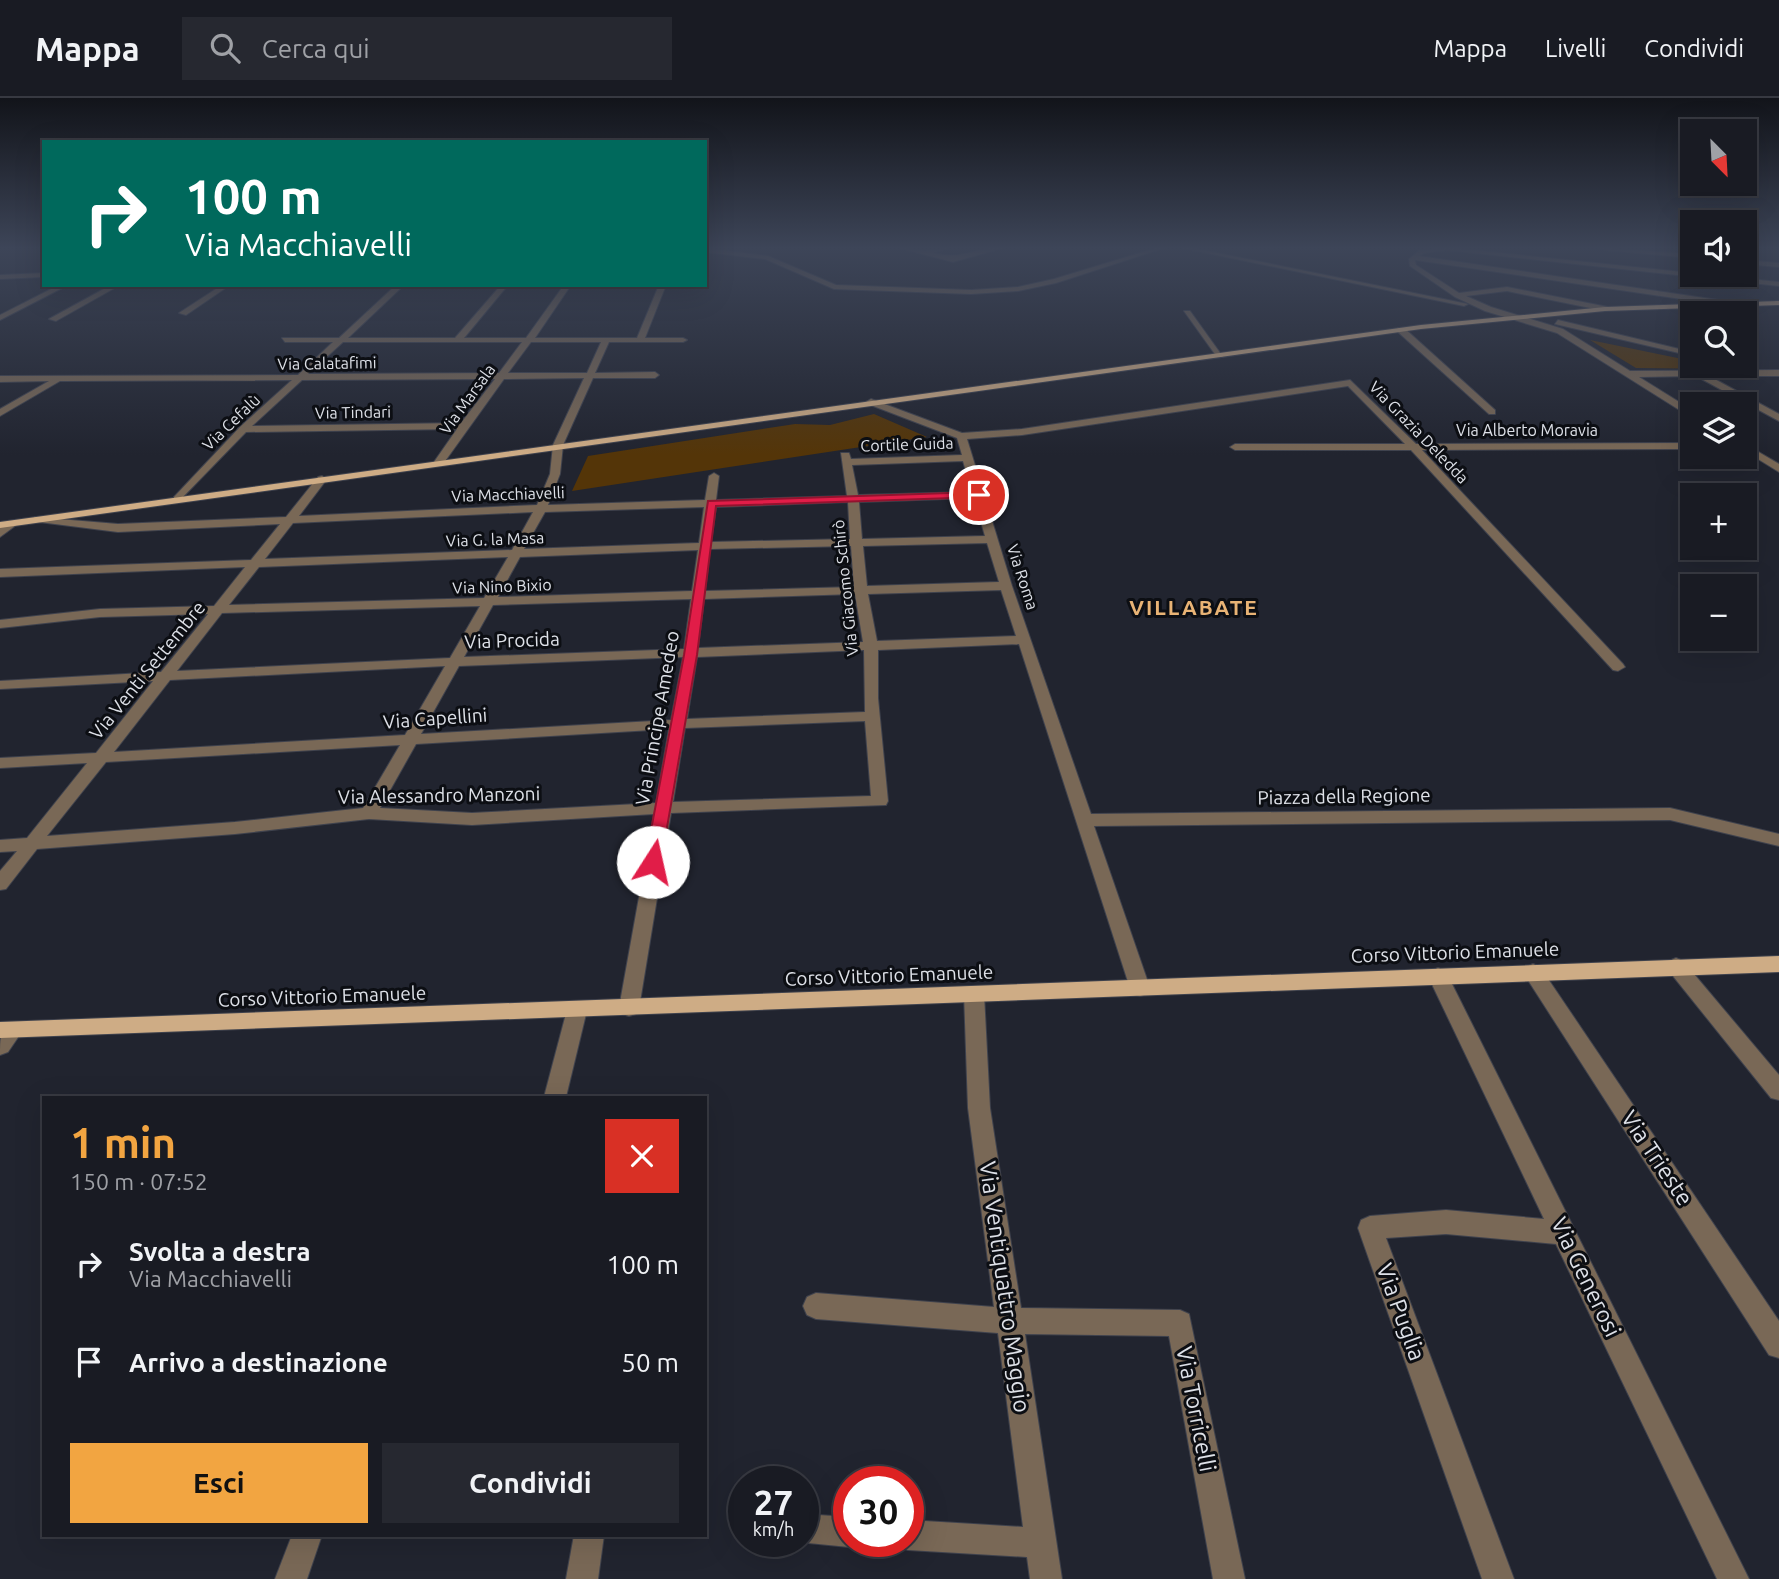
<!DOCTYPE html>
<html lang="it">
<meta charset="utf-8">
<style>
body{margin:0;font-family:Ubuntu,sans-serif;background:#262830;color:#f1f3f6;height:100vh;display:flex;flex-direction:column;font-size:26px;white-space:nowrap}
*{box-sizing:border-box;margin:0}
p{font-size:23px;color:#9fa1a6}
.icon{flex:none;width:38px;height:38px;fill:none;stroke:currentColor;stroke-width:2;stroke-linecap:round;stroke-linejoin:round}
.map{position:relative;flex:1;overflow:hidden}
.drawer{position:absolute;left:42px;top:998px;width:665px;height:441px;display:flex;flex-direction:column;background:#191b23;border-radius:0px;box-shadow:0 7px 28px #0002,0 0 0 2px #373941}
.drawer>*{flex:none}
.banner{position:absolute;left:42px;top:42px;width:665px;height:147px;border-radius:0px;box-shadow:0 7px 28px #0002,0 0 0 2px #373941;background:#00695c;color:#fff;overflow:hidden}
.needle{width:46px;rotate:156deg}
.tools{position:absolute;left:1680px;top:21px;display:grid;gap:14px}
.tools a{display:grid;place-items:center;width:77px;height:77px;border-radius:0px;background:#191b23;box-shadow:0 7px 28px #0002,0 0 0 2px #373941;font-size:35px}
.speed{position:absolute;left:728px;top:1368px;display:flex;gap:14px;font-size:35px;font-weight:700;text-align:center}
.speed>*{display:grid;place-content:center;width:91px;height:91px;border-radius:50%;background:#191b23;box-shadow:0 7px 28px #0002,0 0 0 2px #373941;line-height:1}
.speed small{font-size:18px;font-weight:400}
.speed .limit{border:10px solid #d22;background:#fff;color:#111}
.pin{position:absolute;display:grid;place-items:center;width:60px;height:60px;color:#fff;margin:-30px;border:4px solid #fff;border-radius:50%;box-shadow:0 2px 7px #0007}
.me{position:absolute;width:77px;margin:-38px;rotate:10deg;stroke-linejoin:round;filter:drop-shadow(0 0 5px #0008)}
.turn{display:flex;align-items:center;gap:24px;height:147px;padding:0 28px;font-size:32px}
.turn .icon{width:91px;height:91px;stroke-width:2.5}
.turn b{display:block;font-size:49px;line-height:60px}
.round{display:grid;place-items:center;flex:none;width:74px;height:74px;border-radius:0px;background:#262830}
.headline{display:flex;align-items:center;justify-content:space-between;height:119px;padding:0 28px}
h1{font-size:42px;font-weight:700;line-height:52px;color:#f2a541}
.action{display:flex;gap:14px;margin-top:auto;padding:14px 28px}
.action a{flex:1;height:80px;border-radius:0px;background:#f2a541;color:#111;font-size:28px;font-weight:700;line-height:80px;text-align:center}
.action a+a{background:#262830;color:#f1f3f6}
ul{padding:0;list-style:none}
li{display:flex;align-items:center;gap:21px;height:98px;padding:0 28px}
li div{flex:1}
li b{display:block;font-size:26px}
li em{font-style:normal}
header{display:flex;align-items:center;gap:42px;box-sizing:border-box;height:98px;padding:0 35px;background:#191b23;border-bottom:2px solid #373941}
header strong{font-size:33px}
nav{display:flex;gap:38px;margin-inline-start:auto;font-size:24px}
.search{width:490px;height:63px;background:#262830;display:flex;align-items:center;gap:18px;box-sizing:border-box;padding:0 24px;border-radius:0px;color:#9fa1a6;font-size:26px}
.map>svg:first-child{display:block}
.green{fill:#543508}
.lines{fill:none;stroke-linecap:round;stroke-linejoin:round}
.minor-casing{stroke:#3f424d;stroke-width:2}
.major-casing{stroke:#3f424d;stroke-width:2}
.minor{fill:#796856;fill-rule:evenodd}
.major{fill:#ceac85;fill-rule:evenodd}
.route{fill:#e11d48;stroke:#92132f;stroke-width:2}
.labels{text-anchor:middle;stroke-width:6;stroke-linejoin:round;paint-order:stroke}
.far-street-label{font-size:16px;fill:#dee1e8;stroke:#0c0e13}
.street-label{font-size:19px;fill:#dee1e8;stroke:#0c0e13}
.far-district-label{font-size:21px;font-weight:bold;letter-spacing:2px;fill:#e8b375;stroke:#0c0e13}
.near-street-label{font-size:23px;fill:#dee1e8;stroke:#0c0e13}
</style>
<header>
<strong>Mappa</strong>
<div class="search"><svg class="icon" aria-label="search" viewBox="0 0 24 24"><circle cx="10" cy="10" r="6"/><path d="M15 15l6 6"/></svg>Cerca qui</div>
<nav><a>Mappa</a><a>Livelli</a><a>Condividi</a></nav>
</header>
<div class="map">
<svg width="1779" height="1481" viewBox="0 0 1779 1481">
<rect width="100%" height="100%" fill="#21242f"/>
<!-- green -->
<g class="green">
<path d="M1590,242l102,21v5l41,3 -97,-1z"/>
<path d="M874,316l53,23 -355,54 16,-35 207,-32 35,1z"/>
</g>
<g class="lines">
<defs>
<g id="minor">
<path d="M705,150l63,8 68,29 135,5 47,-3 36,-8 102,-31h8l-108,35 -38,8 -47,3 -137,-5 -69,-30 -60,-7z"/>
<path d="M899,150l26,3 24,-3 -16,5c32,8 43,-7 70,-5l-50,14z"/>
<path d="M1182,150h11l275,56 -4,2z"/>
<path d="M1453,150l326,34v4l-333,-36 -22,3 -5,3 313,46 -3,4 -314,-46 1,5 43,28 48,-6 101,20 -3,4 -98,-20 -41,5 25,11 72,22 67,42 149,-1v6h-70l70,38v7l-83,-45 -57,1 53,33v7l-3,-1 -132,-83 -72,-22 -30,-14 -45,-31 -1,-7 11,-9z"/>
<path d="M1601,150l91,6v4l-88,-8z"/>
<path d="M1745,162l34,3v4l-34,-3z"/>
<path d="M44,175v4l-44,2v-4z"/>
<path d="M59,187h9l-68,35v-5z"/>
<path d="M111,187h9l-64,36 -7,-2z"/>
<path d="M222,187h8l-44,30 -7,-2z"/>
<path d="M396,187h8l-56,53h107l46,-53h7l-44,53h62l38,-53h7l-36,53h102l22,-53h7l-21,53h38l4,2 -4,2h-74l-14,31 60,-1 4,3 -4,3h-62l-30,67 -3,29 -12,31 157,-5 4,-24 5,-3 5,3 -3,24 131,-4 -6,-43h8l2,6 111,-4 -5,-17 -89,-34 -2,-2 5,-3 91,34 60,-4 328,-49 66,64 276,-1v6l-270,1 201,214 2,3 -7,4 -5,-1 -202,-220h-176l-5,-3 5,-3h170l-57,-58 -326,49 -55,4 45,147 79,228 579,-6 109,26v12l-109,-26 -576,6 56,162 -3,6 -7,2 -7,-2 -3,-6 -111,-344 -141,6v48l10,103 -2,4 -215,8 -32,195 -3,6 -7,2 -7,-2 -3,-6 35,-194 -182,11 -103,-6 -134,15 -198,15 -31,40 -6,1v-19l17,-20 -17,1v-12l27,-2 60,-75 -87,5v-10l96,-5 57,-72 -153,8v-8l161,-9 47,-58 -108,3 -100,11v-8l100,-11 114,-3 31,-39 -245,10v-8l251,-9 29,-36 -162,8 -79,-10 -6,-3 2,-2 83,7 168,-7 32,-40 4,-1 5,3 -28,37 238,-11 13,-31 3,-29 31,-67 -80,1 -61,85 -4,1 -5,-3 23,-33 -211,3 -68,70 -4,-1v-4l66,-70 52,-47 -232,1 -60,35v-7l49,-28 -49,1v-6l298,-1 35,-33h-48l-3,-4h57zM343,244h179l-23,31 -191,1zM531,244h70l-14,31h-79zM495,281l-34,44 -209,3 50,-46zM963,363l9,31 -114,3 -6,-30zM974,400l11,38 -123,3 -3,-37zM848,404l2,37 -139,3 5,-35zM704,409l-5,36 -175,6 21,-37zM533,414l-21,38 -247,9 28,-36zM987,445l12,39 -132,4 -4,-40zM851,448l3,41 -149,4 5,-42zM698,452l-6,41 -194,6 22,-40zM508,459l-24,41 -255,7 30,-38zM1001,492l15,46 -139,5 -9,-47zM855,496l8,48 -165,6 6,-49zM691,501l-7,50 -220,8 29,-52zM480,508l-30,52 -273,13 45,-58zM864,552l1,62 -178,7 10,-62zM683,559l-12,63 -250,14 38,-68zM445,568l-40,69 -291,17 56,-72zM865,623l6,75 -198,6 12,-74zM669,631l-13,74 -184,10 -92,-5 36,-64zM400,647l-37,63 -128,14 -188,14 59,-74z"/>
<path d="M1184,213h6l33,46h-6z"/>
<path d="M1558,222l134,32v4l-137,-32z"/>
<path d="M1398,230h6l91,82v4h-6l-91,-82z"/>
<path d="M1745,346l34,20v8l-34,-21z"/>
<path d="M9,423l10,2 -19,14v-10z"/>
<path d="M1676,860l7,3 96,114v25l-8,-2 -102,-127 -3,-5 3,-5z"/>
<path d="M1533,866l7,3 239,354v37l-10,-3 -243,-378 -3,-5 3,-5z"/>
<path d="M1438,870l7,3 3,5 301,603h-32l-161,-335 -110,-10 -60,4 128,341h-32l-124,-351 3,-8 9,-4 76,-6 98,9 -116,-243 3,-5z"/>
<path d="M974,888l7,2 3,6 6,114 31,200 159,2 9,4 56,265h-32l-44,-243 -144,-2 37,245h-32l-3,-22 -119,-7 -11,-4 -1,-4h12v-22l115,7 -25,-194 -182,-14 -9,-4 -4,-9 4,-9 9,-4 178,14 -26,-199 -4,-114 3,-6z"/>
<path d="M577,904l7,2 3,6 -21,87h-22l23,-87 3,-6z"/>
<path d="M12,924l7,2 4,6 -15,22 -8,3c0,-15 0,-28 12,-33z"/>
<path d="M803,1416l46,3v25l11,1 -11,4 -51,-5h5z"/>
<path d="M292,1437h30l-15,44h-32z"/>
<path d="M574,1437h30l-6,44h-32z"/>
</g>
<g id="major">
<path d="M1779,203v4l-174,6 -184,18 -1421,199v-6l1421,-197 184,-18z"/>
<path d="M1779,858v16l-1779,66v-16z"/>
</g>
</defs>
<!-- minor casing -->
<use href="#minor" class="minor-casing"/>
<!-- major casing -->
<use href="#major" class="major-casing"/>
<!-- minor -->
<use href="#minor" class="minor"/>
<!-- major -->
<use href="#major" class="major"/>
</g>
<!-- sky -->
<linearGradient id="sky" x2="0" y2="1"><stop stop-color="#12141a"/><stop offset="0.42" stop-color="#3d4558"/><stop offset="1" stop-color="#3d4558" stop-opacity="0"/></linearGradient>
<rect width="1779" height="357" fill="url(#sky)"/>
<!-- route -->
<path class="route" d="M979,394l4,5 -267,9 -19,149 -36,207 -2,4h-11l-3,-4 39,-207 24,-154z"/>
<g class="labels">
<!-- far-street labels -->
<g class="far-street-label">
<text transform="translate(327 265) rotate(-1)" y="6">Via Calatafimi</text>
<text transform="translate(467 301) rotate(-54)" y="6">Via Marsala</text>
<text transform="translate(353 314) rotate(-1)" y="6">Via Tindari</text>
<text transform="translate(231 324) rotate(-44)" y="6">Via Cefalù</text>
<text x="1527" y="338">Via Alberto Moravia</text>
<text transform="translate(1419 334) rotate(46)" y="6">Via Grazia Deledda</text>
<text transform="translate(907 346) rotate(-2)" y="6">Cortile Guida</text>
<text transform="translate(508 396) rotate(-2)" y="6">Via Macchiavelli</text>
<text transform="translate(495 441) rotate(-2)" y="6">Via G. la Masa</text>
<text transform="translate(1023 479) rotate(72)" y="6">Via Roma</text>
<text transform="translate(502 488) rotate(-2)" y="6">Via Nino Bixio</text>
<text transform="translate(845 490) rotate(-96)" y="6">Via Giacomo Schirò</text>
</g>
<!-- street labels -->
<g class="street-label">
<text transform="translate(512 542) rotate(-2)" y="7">Via Procida</text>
<text transform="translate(147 572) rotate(-51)" y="7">Via Venti Settembre</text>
<text transform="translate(435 620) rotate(-4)" y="7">Via Capellini</text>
<text transform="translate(657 620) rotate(-80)" y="7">Via Principe Amedeo</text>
<text transform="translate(439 697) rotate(-1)" y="7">Via Alessandro Manzoni</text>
<text transform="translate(1344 698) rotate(-1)" y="7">Piazza della Regione</text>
<text transform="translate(1455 854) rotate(-2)" y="7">Corso Vittorio Emanuele</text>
<text transform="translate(889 877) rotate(-2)" y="7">Corso Vittorio Emanuele</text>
<text transform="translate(322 898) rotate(-2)" y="7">Corso Vittorio Emanuele</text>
</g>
<!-- far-district labels -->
<g class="far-district-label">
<text x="1194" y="517">VILLABATE</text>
</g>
<!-- near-street labels -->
<g class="near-street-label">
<text transform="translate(1657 1060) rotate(56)" y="8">Via Trieste</text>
<text transform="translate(1586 1179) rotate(64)" y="8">Via Generosi</text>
<text transform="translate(1005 1189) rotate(82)" y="8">Via Ventiquattro Maggio</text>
<text transform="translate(1401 1214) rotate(70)" y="8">Via Puglia</text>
<text transform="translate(1196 1311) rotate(79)" y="8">Via Torricelli</text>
</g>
</g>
</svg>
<div class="tools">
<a><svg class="needle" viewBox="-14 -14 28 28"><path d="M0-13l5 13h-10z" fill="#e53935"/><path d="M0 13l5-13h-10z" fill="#9fa1a6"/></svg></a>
<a><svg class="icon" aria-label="sound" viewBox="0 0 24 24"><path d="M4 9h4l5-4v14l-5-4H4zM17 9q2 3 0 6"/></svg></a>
<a><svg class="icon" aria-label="search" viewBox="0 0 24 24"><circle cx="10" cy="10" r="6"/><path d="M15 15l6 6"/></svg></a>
<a><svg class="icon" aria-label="layers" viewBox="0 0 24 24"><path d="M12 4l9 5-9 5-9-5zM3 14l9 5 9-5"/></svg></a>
<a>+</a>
<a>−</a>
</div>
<div class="speed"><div>27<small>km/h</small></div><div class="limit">30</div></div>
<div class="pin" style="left:979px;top:397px;background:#d93025"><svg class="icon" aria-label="arrive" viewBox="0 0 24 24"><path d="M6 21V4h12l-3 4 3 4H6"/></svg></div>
<svg class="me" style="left:653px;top:764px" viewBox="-20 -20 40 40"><circle r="19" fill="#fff"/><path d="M0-13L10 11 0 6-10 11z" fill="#e11d48"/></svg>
<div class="banner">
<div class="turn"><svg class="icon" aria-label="right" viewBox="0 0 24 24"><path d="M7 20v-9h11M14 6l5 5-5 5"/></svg><div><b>100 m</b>Via Macchiavelli</div></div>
</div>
<section class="drawer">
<div class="headline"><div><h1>1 min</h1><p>150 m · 07:52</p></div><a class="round" style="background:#d93025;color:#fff"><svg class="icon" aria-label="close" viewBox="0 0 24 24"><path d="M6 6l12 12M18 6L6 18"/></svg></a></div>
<ul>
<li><svg class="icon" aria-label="right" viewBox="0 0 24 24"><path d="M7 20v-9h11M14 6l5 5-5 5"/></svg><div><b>Svolta a destra</b><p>Via Macchiavelli</p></div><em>100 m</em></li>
<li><svg class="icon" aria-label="arrive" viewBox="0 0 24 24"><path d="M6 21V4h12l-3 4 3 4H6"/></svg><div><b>Arrivo a destinazione</b></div><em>50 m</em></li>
</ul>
<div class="action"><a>Esci</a><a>Condividi</a></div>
</section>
</div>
